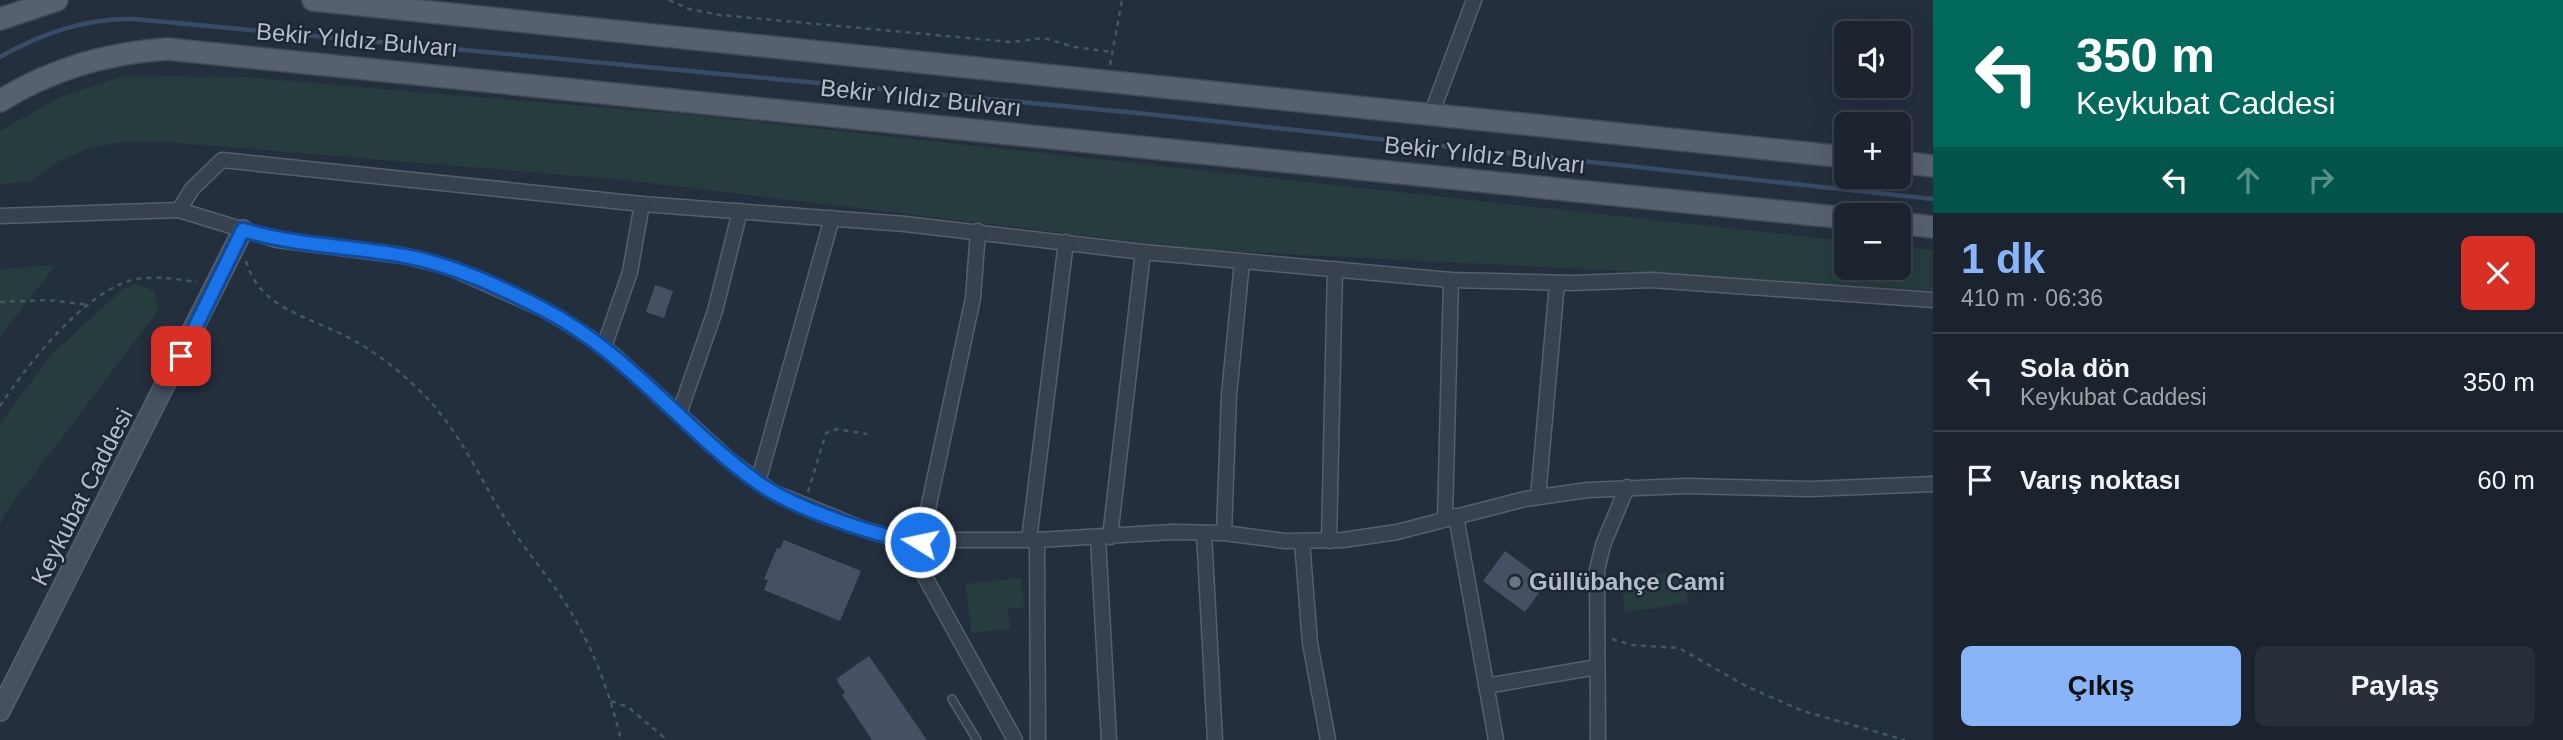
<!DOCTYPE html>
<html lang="tr">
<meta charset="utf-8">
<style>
body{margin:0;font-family:Arial,sans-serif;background:#282f3a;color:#f1f3f6;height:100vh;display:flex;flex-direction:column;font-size:26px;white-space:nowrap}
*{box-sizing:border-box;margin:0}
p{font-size:23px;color:#a0a4aa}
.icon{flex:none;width:38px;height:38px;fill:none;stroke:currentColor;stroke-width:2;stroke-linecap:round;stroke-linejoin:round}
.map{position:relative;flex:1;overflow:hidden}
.side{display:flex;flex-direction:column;background:#1b232e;width:630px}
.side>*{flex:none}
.banner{background:#00695c;color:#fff;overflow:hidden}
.buttons{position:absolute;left:1834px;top:21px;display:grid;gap:14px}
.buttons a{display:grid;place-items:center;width:77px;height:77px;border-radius:10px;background:#1b232e;box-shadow:0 7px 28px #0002,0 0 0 2px #39404a;font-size:35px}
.pin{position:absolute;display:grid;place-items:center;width:60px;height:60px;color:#fff;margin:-30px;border-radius:14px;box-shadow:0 4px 10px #0006}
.me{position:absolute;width:77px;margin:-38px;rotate:280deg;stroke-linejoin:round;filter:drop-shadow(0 0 5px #0008)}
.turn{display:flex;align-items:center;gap:24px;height:147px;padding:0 28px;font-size:32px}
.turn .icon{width:91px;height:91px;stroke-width:2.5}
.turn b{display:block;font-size:49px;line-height:60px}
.lanes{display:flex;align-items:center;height:66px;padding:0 28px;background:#0003;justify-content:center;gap:35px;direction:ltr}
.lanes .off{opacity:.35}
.round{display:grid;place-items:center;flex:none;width:74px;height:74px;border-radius:10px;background:#282f3a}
.head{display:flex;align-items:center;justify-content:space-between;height:119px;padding:0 28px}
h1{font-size:42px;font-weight:600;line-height:52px;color:#8ab4f8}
.action{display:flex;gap:14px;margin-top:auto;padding:14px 28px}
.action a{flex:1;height:80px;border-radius:10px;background:#8ab4f8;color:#111;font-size:28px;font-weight:600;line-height:80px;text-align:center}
.action a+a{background:#282f3a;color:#f1f3f6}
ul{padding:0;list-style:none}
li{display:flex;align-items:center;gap:21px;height:98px;padding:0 28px;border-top:2px solid #39404a}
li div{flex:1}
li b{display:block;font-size:26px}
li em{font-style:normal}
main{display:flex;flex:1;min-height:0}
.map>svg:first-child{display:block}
.green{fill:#263c3f}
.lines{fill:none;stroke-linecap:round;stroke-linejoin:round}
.stream{stroke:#394c67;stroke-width:4.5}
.building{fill:#455162}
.lane-casing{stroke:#565f6c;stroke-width:10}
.street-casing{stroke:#565f6c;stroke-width:17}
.secondary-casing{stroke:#565f6c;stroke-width:22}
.primary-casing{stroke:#414a57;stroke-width:24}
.path{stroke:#44595c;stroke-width:2.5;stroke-dasharray:5 5;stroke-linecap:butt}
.lane{stroke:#38414e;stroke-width:7}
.street{stroke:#38414e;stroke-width:14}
.secondary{stroke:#465061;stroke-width:19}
.primary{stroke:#56606e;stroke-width:21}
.route-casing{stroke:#114b97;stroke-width:18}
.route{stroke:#1a73e8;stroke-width:12}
.worship-dot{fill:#6b7280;stroke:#1d2633;stroke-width:2.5}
.labels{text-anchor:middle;stroke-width:5;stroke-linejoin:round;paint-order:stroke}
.street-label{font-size:24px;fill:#b4bcc9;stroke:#1d2633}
.poi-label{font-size:24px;font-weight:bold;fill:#b4bcc9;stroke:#1d2633;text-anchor:start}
</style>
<main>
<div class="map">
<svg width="1933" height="740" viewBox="0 0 1933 740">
<rect width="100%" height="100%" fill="#242f3e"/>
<!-- green -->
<g class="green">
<path d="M124,76l118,1 461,39 1143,125v27h53v-22l34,4v41l-309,-20 -420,-21 -578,-70 -470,-39 -35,1 -34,7 -30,13 -27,19 -30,3v-53l58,-33z"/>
<path d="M56,265l-56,71v-67z"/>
<path d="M135,284l19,7 5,18 -148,196 -11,19v-100l52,-70 71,-65z"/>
<path d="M1684,570l4,33 -63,9 -4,-33z"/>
<path d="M1021,578l3,29 -16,2 2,20 -39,4 -5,-49z"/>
</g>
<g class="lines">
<!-- stream -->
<path class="stream" d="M0,57c43,-24 85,-39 134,-38l1014,95 785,85"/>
</g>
<!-- building -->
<g class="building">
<path d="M655,285l18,6 -9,27 -18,-6z"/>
<path d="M784,540l77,31 -21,50 -76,-31 4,-10 -4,-1 13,-31 3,1z"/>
<path d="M1505,551l42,31 -22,30 -42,-31z"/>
<path d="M869,656l58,84h-55l-30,-45 3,-2 -9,-14z"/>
</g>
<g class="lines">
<defs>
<path id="lane" d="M952,699l25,41"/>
<g id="street">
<path d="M1431,115l43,-115"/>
<path d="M179,210l13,-21 30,-29 420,44 263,20 238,28 308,28 121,3 79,-3 282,20"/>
<path d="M0,216l179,-6 98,30 126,16 45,11 97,43 46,28 22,16 118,107 42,31 93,38 36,10h135l135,-8 52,1 61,8 58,-1 54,-8 128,-33 63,-9 99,-4 123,3 123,-5"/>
<path d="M978,231l-5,67 -52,244 4,35 90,163"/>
<path d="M604,347l26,-75 12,-68"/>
<path d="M679,414l36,-103 25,-100"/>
<path d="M758,482l74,-264"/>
<path d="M1538,497l19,-214"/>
<path d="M1456,516l40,224"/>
<path d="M1445,519l6,-239"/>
<path d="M1204,533l11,207"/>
<path d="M1224,533l5,-138 13,-133"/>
<path d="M1110,537l33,-285"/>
<path d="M1098,538l11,202"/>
<path d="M1029,540l37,-298"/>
<path d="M1037,540l1,200"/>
<path d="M1302,541l8,102 18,97"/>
<path d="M1329,541l6,-272"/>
<path d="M1486,686l111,-19"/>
<path d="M1598,740l-1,-170 6,-25 24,-58"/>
</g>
<path id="secondary" d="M0,711l243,-481"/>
<g id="primary">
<path d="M313,0l1533,157"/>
<path d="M0,19l57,-19"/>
<path d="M0,101c51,-32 108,-48 167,-52l1679,169"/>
<path d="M1899,162l34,4"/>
<path d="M1899,223l34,4"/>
</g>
</defs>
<!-- lane casing -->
<use href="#lane" class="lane-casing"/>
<!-- street casing -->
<use href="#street" class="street-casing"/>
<!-- secondary casing -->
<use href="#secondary" class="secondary-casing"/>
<!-- primary casing -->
<use href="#primary" class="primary-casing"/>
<!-- path -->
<g class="path">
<path d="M669,0l20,9 31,6 291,27 33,-4 30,9 38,5"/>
<path d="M1110,65l12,-65"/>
<path d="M246,261c14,50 67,56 107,79 24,13 48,32 68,52 38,37 57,84 85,128 17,27 38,51 56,78 29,44 47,91 59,142"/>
<path d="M0,302l48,-2 42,5"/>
<path d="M0,406c28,-42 82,-112 132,-126 21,-5 44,-1 65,2"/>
<path d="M808,492l18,-59 11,-4 30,5"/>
<path d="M1612,639l20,6 47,3 67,38 57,25 102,29"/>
<path d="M611,701l17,6 39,33"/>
</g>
<!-- lane -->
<use href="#lane" class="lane"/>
<!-- street -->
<use href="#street" class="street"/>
<!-- secondary -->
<use href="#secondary" class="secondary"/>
<!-- primary -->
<use href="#primary" class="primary"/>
</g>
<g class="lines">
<defs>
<path id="route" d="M181,356l62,-126c54,16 108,16 162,26 49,9 95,31 138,53 84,43 139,119 214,173 36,26 120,55 163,60"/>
</defs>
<!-- route casing -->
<use href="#route" class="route-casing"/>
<!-- route -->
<use href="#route" class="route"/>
</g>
<!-- markers -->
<circle class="worship-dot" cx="1515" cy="582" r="7"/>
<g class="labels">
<!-- street labels -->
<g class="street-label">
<text transform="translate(357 40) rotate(5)" y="8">Bekir Yıldız Bulvarı</text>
<text transform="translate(921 98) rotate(6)" y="8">Bekir Yıldız Bulvarı</text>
<text transform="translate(1485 155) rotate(6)" y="8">Bekir Yıldız Bulvarı</text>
<text transform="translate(82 497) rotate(-63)" y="8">Keykubat Caddesi</text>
</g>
<!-- poi labels -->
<g class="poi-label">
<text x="1529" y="590">Güllübahçe Cami</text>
</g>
</g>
</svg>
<div class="buttons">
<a><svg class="icon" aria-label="sound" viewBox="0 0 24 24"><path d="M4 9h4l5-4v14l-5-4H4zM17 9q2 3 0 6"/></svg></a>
<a>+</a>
<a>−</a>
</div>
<div class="pin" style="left:181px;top:356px;background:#d93025"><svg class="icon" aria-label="arrive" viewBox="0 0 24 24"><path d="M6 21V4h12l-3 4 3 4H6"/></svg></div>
<svg class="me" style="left:920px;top:542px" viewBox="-20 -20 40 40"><circle r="17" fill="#1a73e8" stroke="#fff" stroke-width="3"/><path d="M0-11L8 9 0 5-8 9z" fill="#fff"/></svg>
</div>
<section class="side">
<div class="banner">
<div class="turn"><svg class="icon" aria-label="left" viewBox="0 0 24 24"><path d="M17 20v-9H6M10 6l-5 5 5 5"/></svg><div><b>350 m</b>Keykubat Caddesi</div></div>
<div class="lanes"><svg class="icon" aria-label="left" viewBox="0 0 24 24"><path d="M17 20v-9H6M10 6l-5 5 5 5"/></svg><svg class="icon off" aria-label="ahead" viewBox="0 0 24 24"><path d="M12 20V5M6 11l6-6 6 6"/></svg><svg class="icon off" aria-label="right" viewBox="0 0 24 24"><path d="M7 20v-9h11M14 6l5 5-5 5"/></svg></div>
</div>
<div class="head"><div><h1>1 dk</h1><p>410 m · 06:36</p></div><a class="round" style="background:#d93025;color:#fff"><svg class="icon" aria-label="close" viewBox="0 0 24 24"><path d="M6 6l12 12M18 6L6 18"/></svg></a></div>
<ul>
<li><svg class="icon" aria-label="left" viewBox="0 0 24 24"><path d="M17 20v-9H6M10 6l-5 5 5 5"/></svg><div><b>Sola dön</b><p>Keykubat Caddesi</p></div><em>350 m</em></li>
<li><svg class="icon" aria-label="arrive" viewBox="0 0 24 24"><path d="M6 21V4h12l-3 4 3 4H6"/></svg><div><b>Varış noktası</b></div><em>60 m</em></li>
</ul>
<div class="action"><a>Çıkış</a><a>Paylaş</a></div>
</section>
</main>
